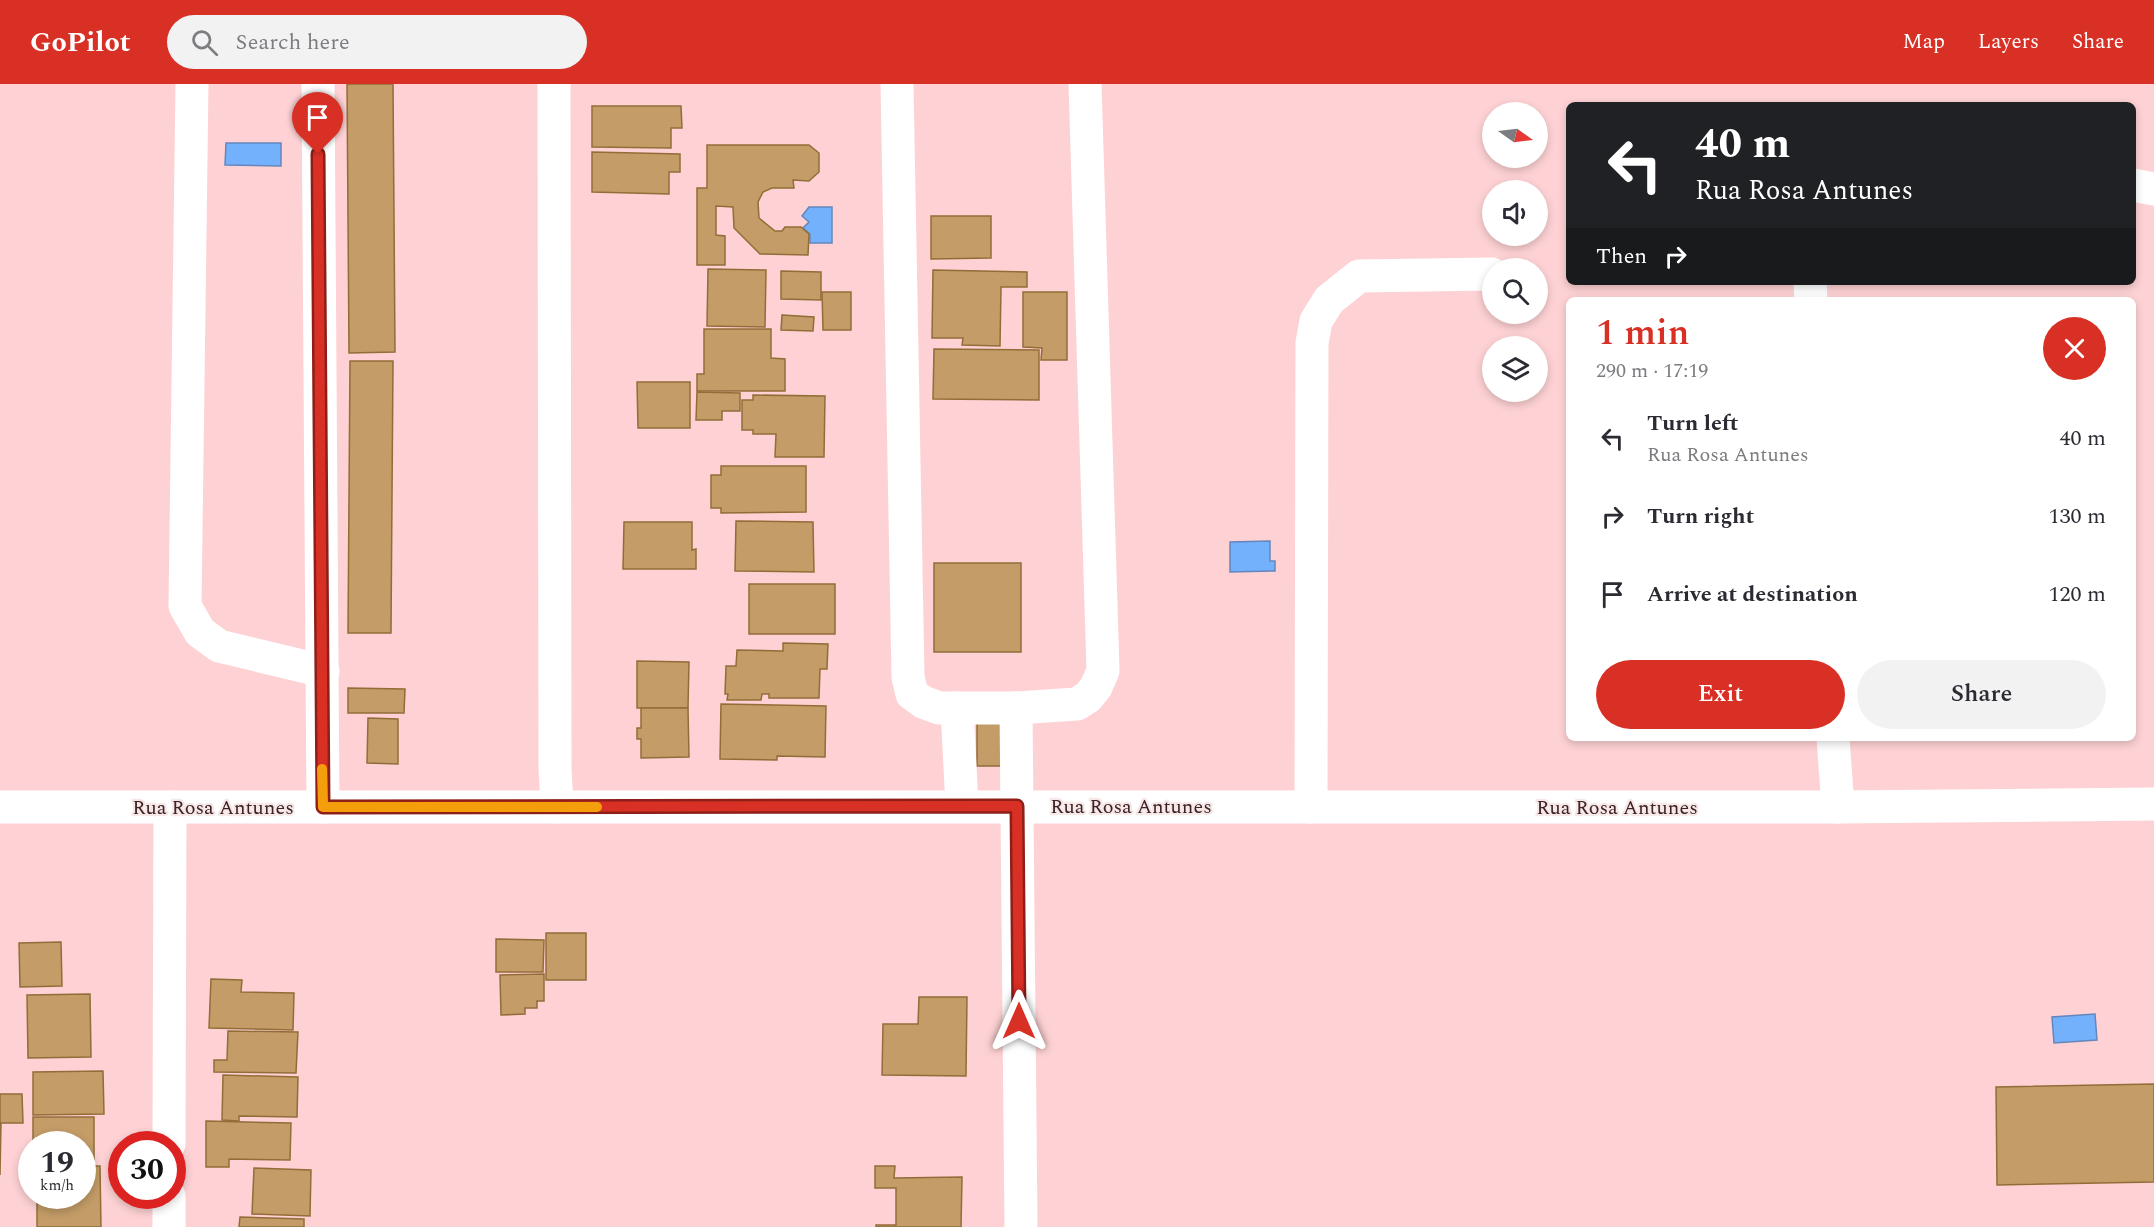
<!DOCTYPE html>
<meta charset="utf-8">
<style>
body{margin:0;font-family:Spectral,serif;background:#f2f2f3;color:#2b2b33;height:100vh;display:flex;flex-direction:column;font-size:22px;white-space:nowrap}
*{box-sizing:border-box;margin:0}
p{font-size:20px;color:#7c7c81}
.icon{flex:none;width:33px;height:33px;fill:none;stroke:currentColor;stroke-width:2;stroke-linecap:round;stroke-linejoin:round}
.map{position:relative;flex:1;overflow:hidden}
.side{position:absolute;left:1566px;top:213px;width:570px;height:444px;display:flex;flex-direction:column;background:#fff;border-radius:9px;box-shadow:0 3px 9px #0003}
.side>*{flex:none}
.top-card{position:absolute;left:1566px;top:18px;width:570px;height:183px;border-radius:9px;box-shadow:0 3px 9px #0003;background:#202124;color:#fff;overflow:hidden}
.needle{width:39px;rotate:104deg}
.buttons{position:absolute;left:1482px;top:18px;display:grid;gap:12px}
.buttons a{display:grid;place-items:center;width:66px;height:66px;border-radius:50%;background:#fff;box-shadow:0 3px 9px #0003;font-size:30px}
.speed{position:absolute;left:18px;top:1047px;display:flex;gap:12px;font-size:30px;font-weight:700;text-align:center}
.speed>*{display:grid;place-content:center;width:78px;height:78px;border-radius:50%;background:#fff;box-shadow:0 3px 9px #0003;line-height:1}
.speed small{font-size:15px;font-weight:400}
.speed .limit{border:9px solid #d22;background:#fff;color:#111}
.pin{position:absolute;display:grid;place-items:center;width:51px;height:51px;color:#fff;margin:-62px -26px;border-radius:50% 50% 50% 0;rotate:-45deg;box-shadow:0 0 6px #0007}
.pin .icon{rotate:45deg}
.me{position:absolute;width:66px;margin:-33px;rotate:0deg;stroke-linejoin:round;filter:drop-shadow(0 0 4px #0008)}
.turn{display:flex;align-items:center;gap:21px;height:126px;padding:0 30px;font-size:27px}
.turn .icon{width:78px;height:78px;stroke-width:2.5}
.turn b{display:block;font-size:42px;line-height:51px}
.then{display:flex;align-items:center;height:57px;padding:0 30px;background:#0003;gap:12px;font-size:22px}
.round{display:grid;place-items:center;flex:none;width:63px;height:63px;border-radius:32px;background:#f2f2f3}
.overview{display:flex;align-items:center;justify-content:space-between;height:102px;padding:0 30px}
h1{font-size:36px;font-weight:600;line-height:45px;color:#d93025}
.primary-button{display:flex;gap:12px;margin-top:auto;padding:12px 30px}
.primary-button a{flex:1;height:69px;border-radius:36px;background:#d93025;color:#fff;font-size:24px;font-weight:600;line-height:69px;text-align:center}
.primary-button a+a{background:#f2f2f3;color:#2b2b33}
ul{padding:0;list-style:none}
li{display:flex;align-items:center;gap:18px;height:78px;padding:0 30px}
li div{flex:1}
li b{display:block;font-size:22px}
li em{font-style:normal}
header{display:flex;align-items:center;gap:36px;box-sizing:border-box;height:84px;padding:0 30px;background:#d93025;color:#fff}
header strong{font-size:28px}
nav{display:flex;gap:33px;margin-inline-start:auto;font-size:21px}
.search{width:420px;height:54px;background:#f2f2f3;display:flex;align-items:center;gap:15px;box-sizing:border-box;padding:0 21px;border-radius:33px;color:#7c7c81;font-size:22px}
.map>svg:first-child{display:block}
.water{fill:#74b1fd;stroke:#6486bc;stroke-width:1.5}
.building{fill:#c39c67;stroke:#926d38;stroke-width:1.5}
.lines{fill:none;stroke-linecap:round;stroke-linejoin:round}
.minor{stroke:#fff;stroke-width:33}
.route-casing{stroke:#8d1f18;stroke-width:15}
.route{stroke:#d93025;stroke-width:10}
.slow{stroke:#f59e0b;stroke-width:10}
.labels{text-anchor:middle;stroke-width:4.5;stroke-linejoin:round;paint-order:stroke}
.street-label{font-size:20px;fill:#3e2225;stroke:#f7e8e8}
</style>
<header>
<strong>GoPilot</strong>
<div class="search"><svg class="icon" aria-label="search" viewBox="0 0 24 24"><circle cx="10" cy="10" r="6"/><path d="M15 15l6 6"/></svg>Search here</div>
<nav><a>Map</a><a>Layers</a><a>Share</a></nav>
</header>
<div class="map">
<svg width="2154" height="1143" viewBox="0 0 2154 1143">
<rect width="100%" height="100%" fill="#fed2d4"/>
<!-- water -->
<g class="water">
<path d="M226,59h55v23l-56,-1z"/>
<path d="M809,123h23v36h-22v-9l-7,-6 6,-6 -7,-6z"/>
<path d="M1270,457v20h5v10l-45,1v-30z"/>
<path d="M2095,930l2,26 -43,3 -2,-26z"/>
</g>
<!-- building -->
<g class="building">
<path d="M347,0h46l2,268 -46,1z"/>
<path d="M592,22h89l1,22h-11v20l-79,-1z"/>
<path d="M707,61h102l10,8v19l-10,9 -16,-1 1,8h-22l-9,4 -5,10 1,16 16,13h7l3,-4h16l8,7 -1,21 -48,-1 -26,-26 -1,-21 -17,-1v29l9,1v29h-28v-77h10z"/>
<path d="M592,68l88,2v18h-11v22l-77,-2z"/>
<path d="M931,132h60v42l-60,1z"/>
<path d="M708,185l58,1 -1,57 -58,-1z"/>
<path d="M933,186l94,2v15h-26l-1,59 -38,-1 1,-7h-31z"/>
<path d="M781,187l40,1v28l-40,-1z"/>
<path d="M822,208h29v38h-28z"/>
<path d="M1023,208h44v68h-26l1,-12 -19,-1z"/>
<path d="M782,231l32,2 -1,14 -32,-1z"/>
<path d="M704,245h67v29l14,1v32h-88v-17h7z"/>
<path d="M934,265l105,1v50l-106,-1z"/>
<path d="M350,277h43l-2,272h-43z"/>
<path d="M637,298h53v46h-52z"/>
<path d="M697,308l43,1v18h-18v9h-26z"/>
<path d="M753,311l72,1 -1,61h-49l1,-23h-23v-4h-11v-30h11z"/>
<path d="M721,382h85v46l-85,1v-5h-10v-33h10z"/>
<path d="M736,437l77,1 1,50 -79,-1z"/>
<path d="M624,438h68v28l4,-1v20h-73z"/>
<rect x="934" y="479" width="87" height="89"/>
<rect x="749" y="500" width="86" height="50"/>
<path d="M783,559l45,1 -1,25h-7l-1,29h-50v-4h-7l-1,6h-34l1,-6h-3l1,-28h10l1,-16 46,1z"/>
<path d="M637,577l52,1 -1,46h-51z"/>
<path d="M348,604l57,1 -1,24h-56z"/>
<path d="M721,620l105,2 -1,51 -48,-1v4l-57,-1z"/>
<path d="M641,624h47l1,49 -48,1v-19h-4v-11h4z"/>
<path d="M368,634l30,1v45l-31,-1z"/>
<rect x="977" y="639" width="31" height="43"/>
<rect x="546" y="849" width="40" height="47"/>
<path d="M496,855l48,1 -1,32h-47z"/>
<path d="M61,858l1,44 -42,1 -1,-44z"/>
<path d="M544,890v27h-7v7h-12v6l-24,1 -1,-40z"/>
<path d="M211,895l31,1 -1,12 53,1 -1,37 -84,-2z"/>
<path d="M90,910l1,63 -63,1 -1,-63z"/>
<path d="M919,913h48l-1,79 -84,-1 1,-51h35z"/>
<path d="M228,947l70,1 -2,41 -82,-1v-12h13z"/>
<path d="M103,987l1,43 -71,1v-43z"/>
<path d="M223,991l75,2 -1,40 -58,-1v5l-17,-1z"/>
<path d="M2154,1000v98l-157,3 -1,-98z"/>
<path d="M0,1010h22l1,29h-22l-1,52z"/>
<path d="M33,1033h61v43h-12v-16h-49z"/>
<path d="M206,1037l85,2 -1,37 -61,-1v8h-23z"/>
<path d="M82,1082h18l1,61h-64v-31h45z"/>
<path d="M875,1082h20l-1,12 68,-1 -1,50h-85v-2h20v-37h-21z"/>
<path d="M254,1084l57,2 -1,46 -58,-2z"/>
<path d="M240,1133l64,2v8h-65z"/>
</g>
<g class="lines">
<!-- minor -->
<g class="minor">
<path d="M192,0l-7,522 15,26 19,14 104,25"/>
<path d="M318,0l5,723"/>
<path d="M554,0l1,683 2,40"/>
<path d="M897,0l11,593 4,17 11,8 16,6h77l61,-4 11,-7 8,-10 7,-16 -18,-587"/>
<path d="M2133,101l21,4"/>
<path d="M1810,198l1,18"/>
<path d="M957,624l5,98"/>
<path d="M1016,624l5,519"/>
<path d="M1833,654l5,69"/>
<path d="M0,723h1838l316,-3"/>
<path d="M1311,723l1,-464 4,-22 13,-21 30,-24 133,-2"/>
<path d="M169,1060l1,-337"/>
<path d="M169,1143v-31"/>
</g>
</g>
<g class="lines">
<defs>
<path id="route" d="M318,70l5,653 694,-1 2,215"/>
</defs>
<!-- route casing -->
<use href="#route" class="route-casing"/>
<!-- route -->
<use href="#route" class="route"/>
<!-- slow -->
<path class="slow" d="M322,685l1,38h274"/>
</g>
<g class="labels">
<!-- street labels -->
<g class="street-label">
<text x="1131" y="729">Rua Rosa Antunes</text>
<text x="213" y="730">Rua Rosa Antunes</text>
<text x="1617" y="730">Rua Rosa Antunes</text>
</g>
</g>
</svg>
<div class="buttons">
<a><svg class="needle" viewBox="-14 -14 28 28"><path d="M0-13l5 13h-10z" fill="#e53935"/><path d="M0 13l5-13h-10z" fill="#7c7c81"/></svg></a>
<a><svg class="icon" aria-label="sound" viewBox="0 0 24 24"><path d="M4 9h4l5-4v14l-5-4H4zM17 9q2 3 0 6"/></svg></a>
<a><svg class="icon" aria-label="search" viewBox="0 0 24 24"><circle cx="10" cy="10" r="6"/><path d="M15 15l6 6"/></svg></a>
<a><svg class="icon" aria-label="layers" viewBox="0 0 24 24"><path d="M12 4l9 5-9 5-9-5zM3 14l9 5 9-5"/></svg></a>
</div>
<div class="speed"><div>19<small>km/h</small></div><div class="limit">30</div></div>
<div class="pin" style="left:318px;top:70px;background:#d93025"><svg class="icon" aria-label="arrive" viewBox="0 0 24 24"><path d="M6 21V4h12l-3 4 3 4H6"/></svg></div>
<svg class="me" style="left:1019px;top:937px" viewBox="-20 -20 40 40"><path d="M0-17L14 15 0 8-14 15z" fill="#d93025" stroke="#fff" stroke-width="4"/></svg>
<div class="top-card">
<div class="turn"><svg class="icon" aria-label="left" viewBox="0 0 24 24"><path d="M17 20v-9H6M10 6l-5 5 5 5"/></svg><div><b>40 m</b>Rua Rosa Antunes</div></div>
<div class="then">Then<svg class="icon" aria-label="right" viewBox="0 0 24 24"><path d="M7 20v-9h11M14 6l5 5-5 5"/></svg></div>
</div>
<section class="side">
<div class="overview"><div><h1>1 min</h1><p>290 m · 17:19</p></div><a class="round" style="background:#d93025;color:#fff"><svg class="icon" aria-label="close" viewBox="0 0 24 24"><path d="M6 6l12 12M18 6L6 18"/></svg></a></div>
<ul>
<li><svg class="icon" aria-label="left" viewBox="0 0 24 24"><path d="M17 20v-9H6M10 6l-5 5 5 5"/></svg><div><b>Turn left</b><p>Rua Rosa Antunes</p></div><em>40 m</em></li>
<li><svg class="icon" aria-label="right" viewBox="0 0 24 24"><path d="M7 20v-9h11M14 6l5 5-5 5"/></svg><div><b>Turn right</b></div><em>130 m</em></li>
<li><svg class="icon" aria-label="arrive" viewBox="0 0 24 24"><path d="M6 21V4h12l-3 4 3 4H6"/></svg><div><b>Arrive at destination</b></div><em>120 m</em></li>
</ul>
<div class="primary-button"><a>Exit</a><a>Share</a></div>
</section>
</div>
